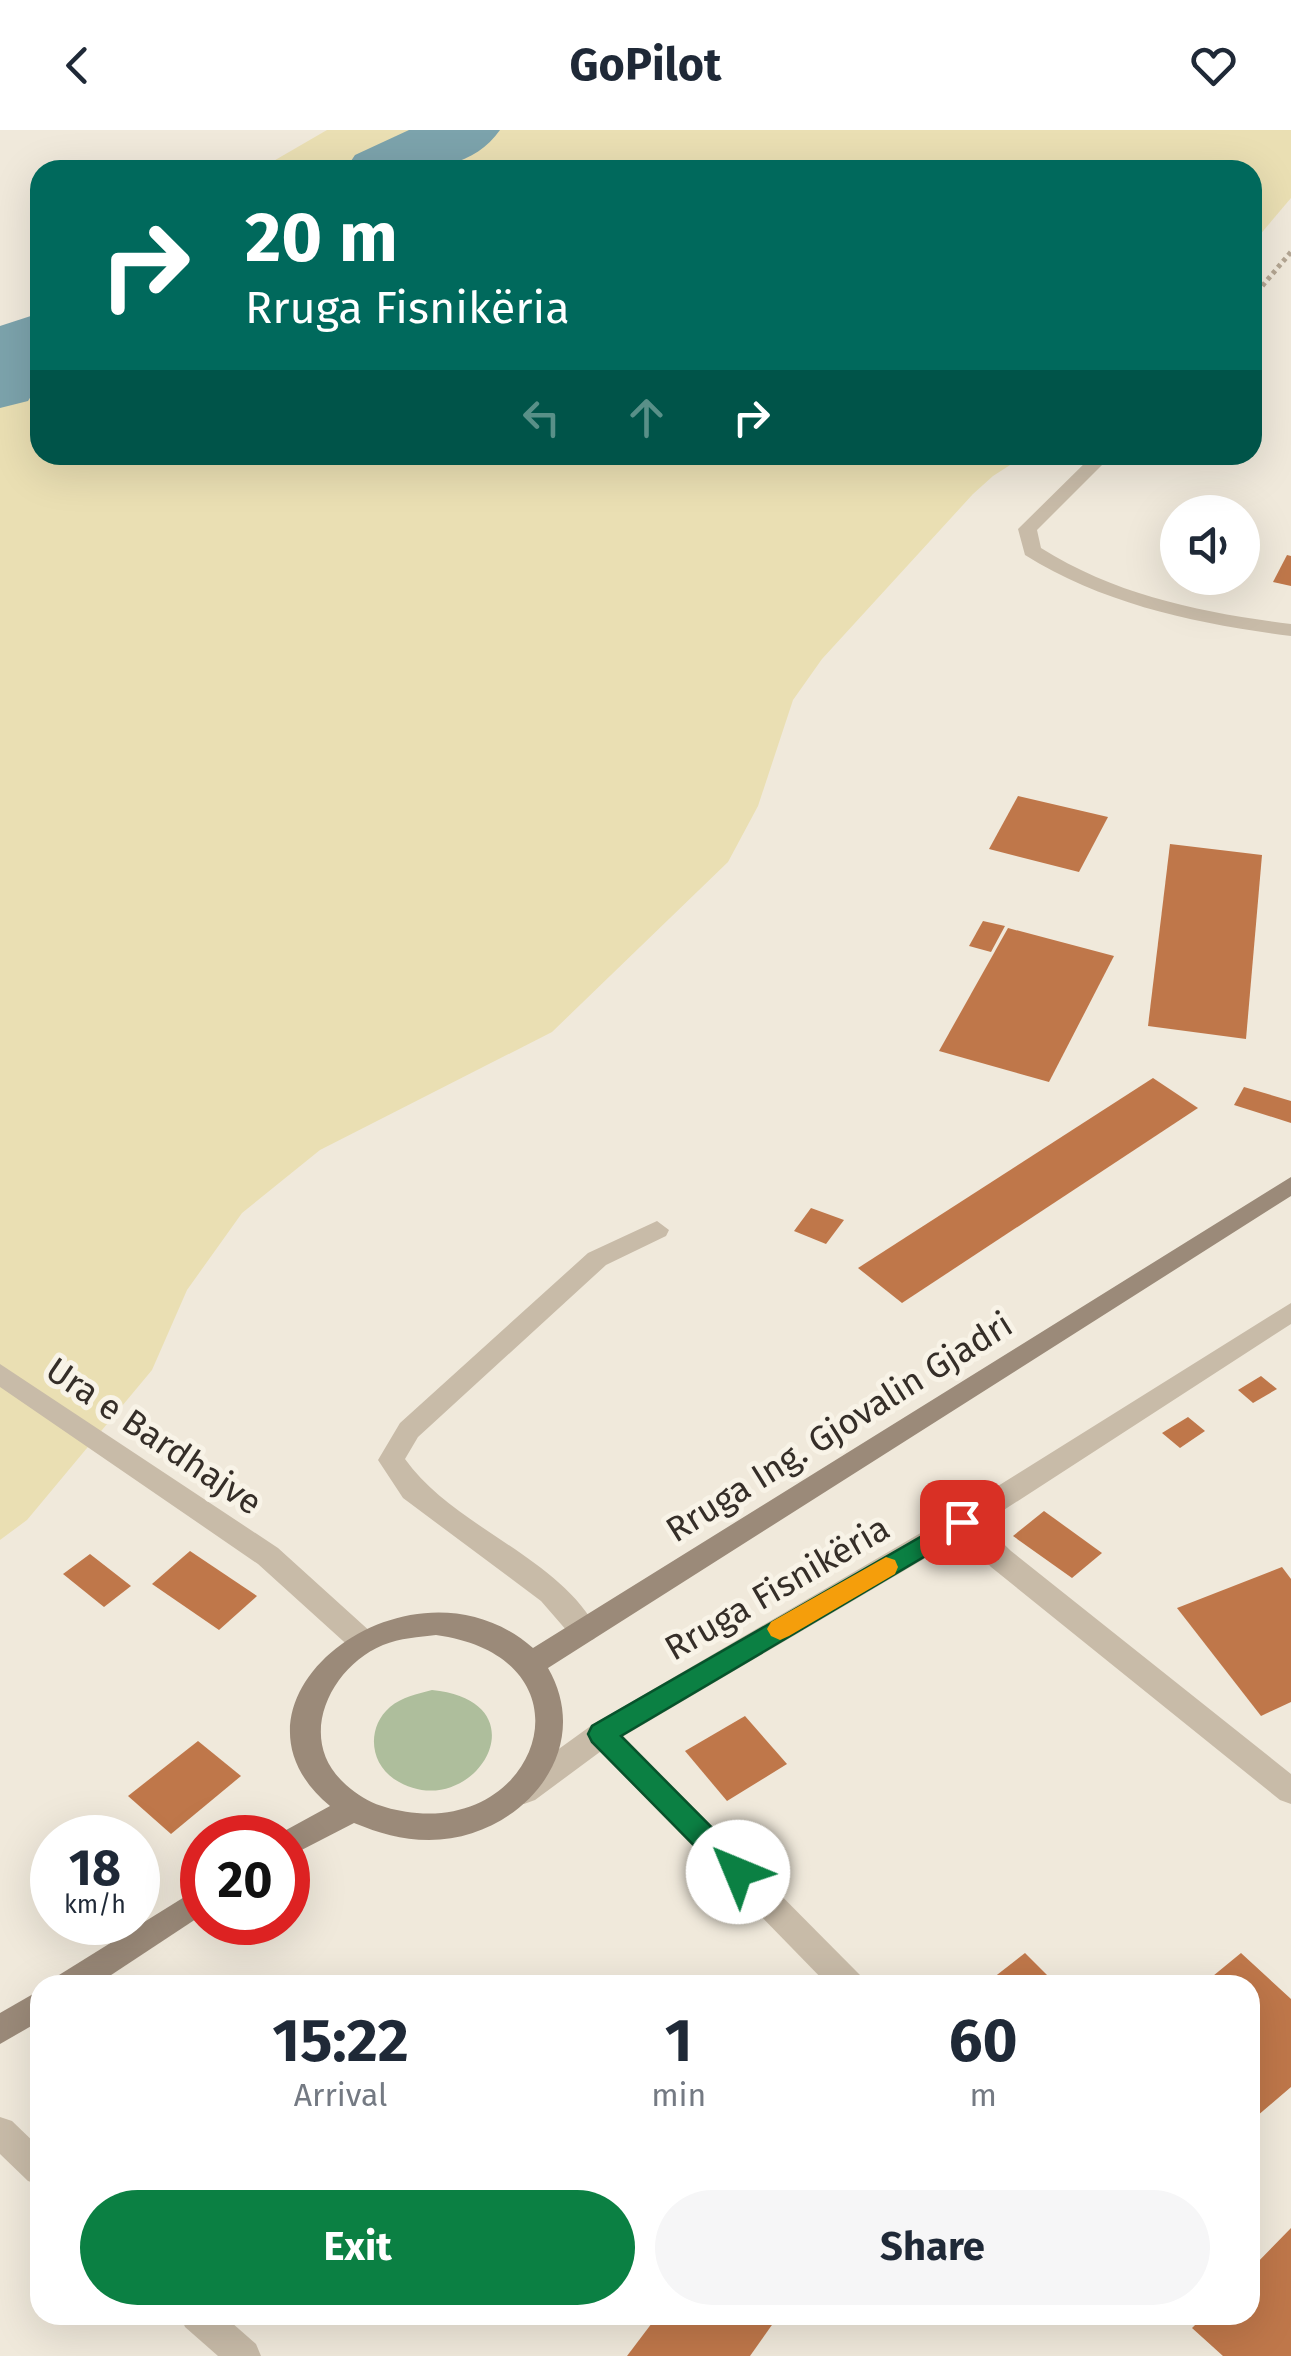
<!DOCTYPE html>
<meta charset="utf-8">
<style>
body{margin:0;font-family:"Fira Sans",sans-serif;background:#f6f6f7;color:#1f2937;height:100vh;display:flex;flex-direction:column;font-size:38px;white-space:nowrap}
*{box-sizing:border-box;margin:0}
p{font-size:32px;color:#747a83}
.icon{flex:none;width:55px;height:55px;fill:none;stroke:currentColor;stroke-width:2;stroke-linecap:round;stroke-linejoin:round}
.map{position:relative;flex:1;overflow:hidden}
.side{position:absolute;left:30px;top:1845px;width:1230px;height:350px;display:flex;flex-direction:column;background:#fff;border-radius:30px;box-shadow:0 10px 40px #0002}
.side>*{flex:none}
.top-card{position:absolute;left:30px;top:30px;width:1232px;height:305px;border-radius:30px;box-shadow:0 10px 40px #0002;background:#00695c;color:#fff;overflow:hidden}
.tools{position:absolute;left:1160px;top:365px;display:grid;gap:20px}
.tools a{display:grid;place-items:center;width:100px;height:100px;border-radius:50%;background:#fff;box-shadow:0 10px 40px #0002;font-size:50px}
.speed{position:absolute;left:30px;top:1685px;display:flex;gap:20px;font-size:50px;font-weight:700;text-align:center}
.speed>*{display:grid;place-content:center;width:130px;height:130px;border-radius:50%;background:#fff;box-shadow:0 10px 40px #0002;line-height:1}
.speed small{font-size:25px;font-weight:400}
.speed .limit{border:15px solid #d22;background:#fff;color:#111}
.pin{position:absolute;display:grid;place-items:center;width:85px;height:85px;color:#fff;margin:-42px;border-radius:20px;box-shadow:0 5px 15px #0006}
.me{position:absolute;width:110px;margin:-55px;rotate:315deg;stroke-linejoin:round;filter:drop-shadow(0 0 8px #0008)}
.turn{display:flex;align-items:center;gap:35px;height:210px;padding:0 50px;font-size:45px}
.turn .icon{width:130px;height:130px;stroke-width:2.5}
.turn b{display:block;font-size:70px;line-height:85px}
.lanes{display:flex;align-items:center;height:95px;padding:0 50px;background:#0003;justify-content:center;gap:50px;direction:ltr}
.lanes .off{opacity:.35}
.eta{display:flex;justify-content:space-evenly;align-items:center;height:170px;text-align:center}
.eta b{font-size:60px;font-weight:700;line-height:70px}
.button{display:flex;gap:20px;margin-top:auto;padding:20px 50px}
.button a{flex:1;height:115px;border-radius:60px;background:#0b8043;color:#fff;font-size:40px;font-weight:700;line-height:115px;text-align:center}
.button a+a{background:#f6f6f7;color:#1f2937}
header{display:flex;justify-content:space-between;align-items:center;height:130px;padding:0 50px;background:#fff;font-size:45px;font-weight:700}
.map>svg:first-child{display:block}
.green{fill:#aebe9c}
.sand{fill:#eadfb3}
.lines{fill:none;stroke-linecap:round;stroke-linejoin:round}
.river{fill:#7ca3ac;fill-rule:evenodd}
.building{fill:#bf774a}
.path{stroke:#b3a592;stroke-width:5;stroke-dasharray:4 4;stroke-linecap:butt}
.service{fill:#c8bba8;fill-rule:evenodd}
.minor{fill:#c8bba8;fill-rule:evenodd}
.tertiary{fill:#c8bba8;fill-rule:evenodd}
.secondary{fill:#9b8a79;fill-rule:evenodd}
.route{fill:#0b8043;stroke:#07532c;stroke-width:2.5}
.slow{fill:#f59e0b}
.labels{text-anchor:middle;stroke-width:10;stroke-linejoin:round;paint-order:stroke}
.street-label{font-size:35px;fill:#352e28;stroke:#f8f3e7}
</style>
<header><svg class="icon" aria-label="back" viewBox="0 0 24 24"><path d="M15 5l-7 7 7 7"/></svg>GoPilot<svg class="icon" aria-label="heart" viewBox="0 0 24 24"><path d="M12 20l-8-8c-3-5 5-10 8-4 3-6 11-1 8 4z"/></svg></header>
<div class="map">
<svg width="1291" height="2226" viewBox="0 0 1291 2226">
<rect width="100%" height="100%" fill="#f0e9db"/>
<!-- green -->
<path class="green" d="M432,1560c118,12 38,139 -38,89 -25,-17 -27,-52 -4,-72 12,-10 27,-13 42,-17z"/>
<!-- sand -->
<g class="sand">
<path d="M327,0h964v68l-38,45 -1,-73h-994z"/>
<path d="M40,182v143h986l-33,21 -20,18 -151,165 -29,41 -35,106 -30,56 -176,170 -232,118 -78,63 -55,77 -35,80 -125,150 -27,20v-1202z"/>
</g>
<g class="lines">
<!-- river -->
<g class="river">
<path d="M409,0h91c-34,49 -103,40 -155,40l10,-15z"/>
<path d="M40,183v69l-12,19 -28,7v-82z"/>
</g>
</g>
<!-- building -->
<g class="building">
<path d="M1287,425l4,1v30l-18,-4z"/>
<path d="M1018,666l90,21 -29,55 -90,-23z"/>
<path d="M1170,714l92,11 -16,184 -98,-13z"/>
<path d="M983,791l22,5 -14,26 -22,-6z"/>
<path d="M1008,798l106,28 -65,126 -110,-31z"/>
<path d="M1153,948l45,30 -296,195 -44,-35z"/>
<path d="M1244,957l47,14v22l-57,-18z"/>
<path d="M811,1078l33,12 -18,24 -32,-13z"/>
<path d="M1261,1246l16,13 -24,14 -15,-13z"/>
<path d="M1188,1287l17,14 -25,17 -18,-15z"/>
<path d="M1044,1381l58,42 -30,25 -59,-42z"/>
<path d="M190,1421l67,45 -38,34 -67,-46z"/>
<path d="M90,1424l41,32 -27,21 -41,-33z"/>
<path d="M1282,1437l9,12v123l-30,14 -84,-108z"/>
<path d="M745,1586l42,48 -60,37 -42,-50z"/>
<path d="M198,1611l43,35 -70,58 -43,-38z"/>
<path d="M1025,1823l32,32h-73z"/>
<path d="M1241,1823l50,46v88l-41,35v-137h-48z"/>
<path d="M1291,2098v128h-68l-31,-28 13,-13h45v-45z"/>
<path d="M658,2185h121l-29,41h-123z"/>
</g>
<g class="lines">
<!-- path -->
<path class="path" d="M1252,168l39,-46"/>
<!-- service -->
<g class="service">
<path d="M1093,325h19l-75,75 4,18c76,48 163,65 250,76v12c-93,-12 -186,-31 -266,-81l-7,-26z"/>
<path d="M657,1091l12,9 -3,6 -60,29 -188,172 -13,22c49,69 154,97 193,172l-4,8 -10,3 -10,-3 -33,-38 -138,-103 -25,-38 22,-37 188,-170z"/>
<path d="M963,1381l10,3 38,37 280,223v30l-11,-4 -289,-233 -42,-45 4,-8z"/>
<path d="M602,1592l10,3 248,250 5,10h-37l-236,-242 -5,-9 5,-9z"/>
<path d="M0,1987l12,4 28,27v37l-12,-4 -28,-27z"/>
<path d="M180,2185h43l33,29 5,12h-43l-33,-29z"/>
</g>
<!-- minor -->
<path class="minor" d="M1291,1173v21l-318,206 -361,213 -77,57 -11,4 -11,-4 -4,-9 4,-9 79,-57 361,-211z"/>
<!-- tertiary -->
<path class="tertiary" d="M0,1234l278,184 95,86 4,8 -4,8 -10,3 -10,-3 -95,-86 -258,-177z"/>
<!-- secondary -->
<g class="secondary">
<path d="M1291,1047v19l-743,472c49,85 -30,172 -119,172 -28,0 -50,-7 -75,-17l-66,34v-19l-11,-3 53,-29c-128,-106 81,-265 203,-158zM436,1505c159,22 108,189 -19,178 -30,-3 -53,-10 -75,-32 -46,-45 -10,-115 41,-136 17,-7 36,-8 53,-10z"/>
<path d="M202,1756v29l-106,70h-42l5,-10z"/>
<path d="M40,1860v31l-40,23v-31z"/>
</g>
</g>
<!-- route -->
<path class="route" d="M962,1383l9,2 4,7 -4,7 -350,207 126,127 4,9 -4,8 -9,4 -10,-4 -136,-138 -4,-8 4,-8z"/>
<!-- slow -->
<path class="slow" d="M886,1427l9,3 3,7 -3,7 -106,62 -9,4 -9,-4 -4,-7 4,-7z"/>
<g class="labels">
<!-- street labels -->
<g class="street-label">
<text transform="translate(839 1297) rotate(-32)" y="12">Rruga Ing. Gjovalin Gjadri</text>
<text transform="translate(154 1306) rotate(34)" y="12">Ura e Bardhajve</text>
<text transform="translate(777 1458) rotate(-30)" y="12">Rruga Fisnikëria</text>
</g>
</g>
</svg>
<div class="tools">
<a><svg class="icon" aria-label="sound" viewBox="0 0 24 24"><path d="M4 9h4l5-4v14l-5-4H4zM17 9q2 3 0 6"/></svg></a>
</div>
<div class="speed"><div>18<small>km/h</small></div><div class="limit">20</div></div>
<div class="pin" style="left:962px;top:1392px;background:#d93025"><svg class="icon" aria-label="arrive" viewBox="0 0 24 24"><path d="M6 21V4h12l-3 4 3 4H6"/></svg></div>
<svg class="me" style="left:738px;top:1742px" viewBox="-20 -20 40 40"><circle r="19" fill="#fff"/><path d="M0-13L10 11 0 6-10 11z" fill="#0b8043"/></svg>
<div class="top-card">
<div class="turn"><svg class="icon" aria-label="right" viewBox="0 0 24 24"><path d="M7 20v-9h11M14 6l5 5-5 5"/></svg><div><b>20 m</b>Rruga Fisnikëria</div></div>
<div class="lanes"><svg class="icon off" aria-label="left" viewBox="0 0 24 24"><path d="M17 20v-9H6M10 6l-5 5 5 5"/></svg><svg class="icon off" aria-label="ahead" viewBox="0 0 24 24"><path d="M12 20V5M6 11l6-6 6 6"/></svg><svg class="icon" aria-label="right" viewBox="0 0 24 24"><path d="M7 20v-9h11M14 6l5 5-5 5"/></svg></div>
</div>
<section class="side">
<div class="eta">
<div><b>15:22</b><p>Arrival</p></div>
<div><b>1</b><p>min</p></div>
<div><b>60</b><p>m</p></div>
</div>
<div class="button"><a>Exit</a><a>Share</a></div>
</section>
</div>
